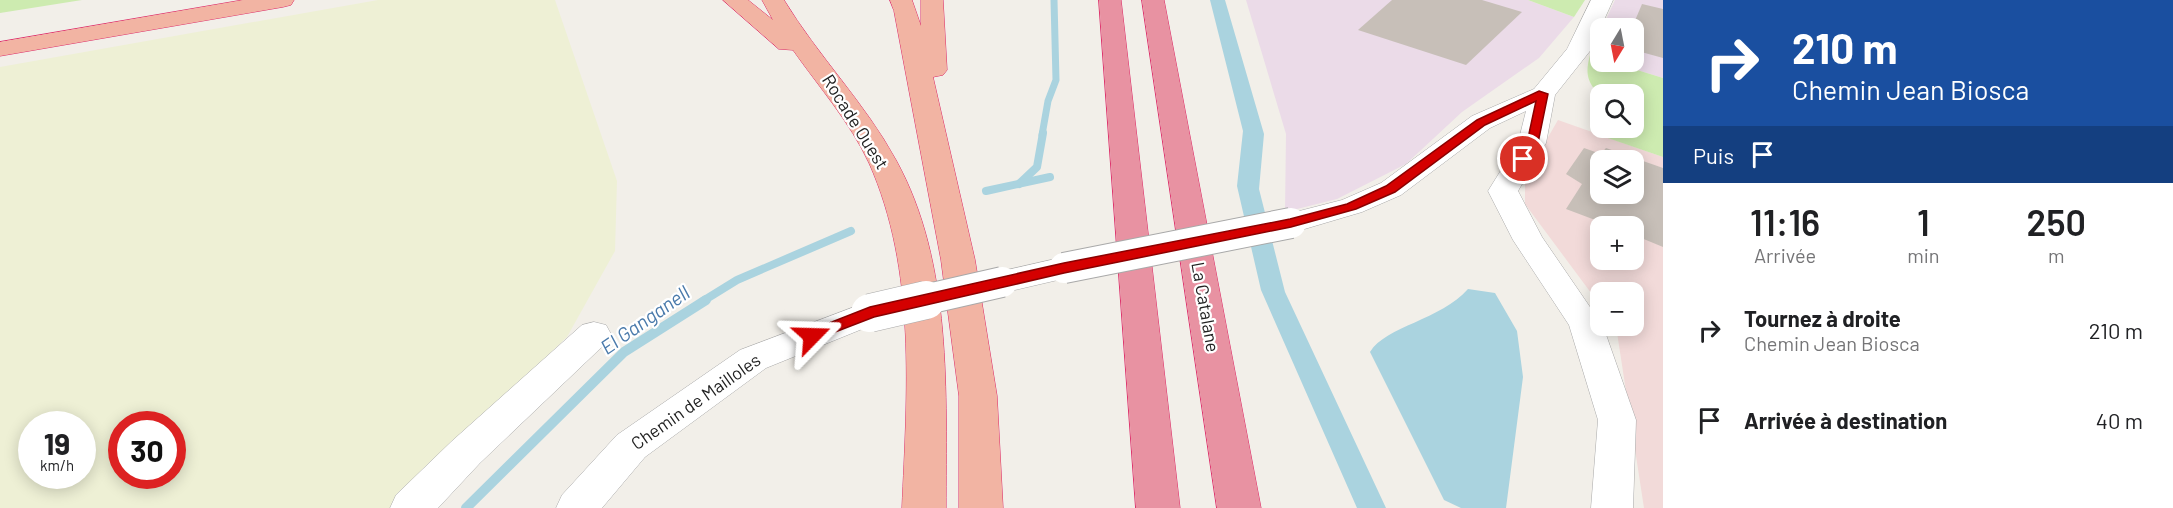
<!DOCTYPE html>
<html lang="fr">
<meta charset="utf-8">
<style>
body{margin:0;font-family:Barlow,sans-serif;background:#f2f2f2;color:#202124;height:100vh;display:flex;flex-direction:column;font-size:22px;white-space:nowrap}
*{box-sizing:border-box;margin:0}
p{font-size:20px;color:#757577}
.icon{flex:none;width:33px;height:33px;fill:none;stroke:currentColor;stroke-width:2;stroke-linecap:round;stroke-linejoin:round}
.map{position:relative;flex:1;overflow:hidden}
.panel{display:flex;flex-direction:column;background:#fff;width:510px}
.panel>*{flex:none}
.guide{background:#1a4fa0;color:#fff;overflow:hidden}
.needle{width:39px;rotate:190deg}
.tools{position:absolute;left:1590px;top:18px;display:grid;gap:12px}
.tools a{display:grid;place-items:center;width:54px;height:54px;border-radius:12px;background:#fff;box-shadow:0 3px 15px #0003;font-size:30px}
.speed{position:absolute;left:18px;top:411px;display:flex;gap:12px;font-size:30px;font-weight:700;text-align:center}
.speed>*{display:grid;place-content:center;width:78px;height:78px;border-radius:50%;background:#fff;box-shadow:0 3px 15px #0003;line-height:1}
.speed small{font-size:15px;font-weight:400}
.speed .limit{border:9px solid #d22;background:#fff;color:#111}
.pin{position:absolute;display:grid;place-items:center;width:51px;height:51px;color:#fff;margin:-26px;border:3px solid #fff;border-radius:50%;box-shadow:0 2px 6px #0007}
.me{position:absolute;width:66px;margin:-33px;rotate:68deg;stroke-linejoin:round;filter:drop-shadow(0 0 4px #0008)}
.turn{display:flex;align-items:center;gap:21px;height:126px;padding:0 30px;font-size:27px}
.turn .icon{width:78px;height:78px;stroke-width:2.5}
.turn b{display:block;font-size:42px;line-height:51px}
.then{display:flex;align-items:center;height:57px;padding:0 30px;background:#0003;gap:12px;font-size:22px}
.eta{display:flex;justify-content:space-evenly;align-items:center;height:102px;text-align:center}
.eta b{font-size:36px;font-weight:600;line-height:42px}
ul{padding:0;list-style:none}
li{display:flex;align-items:center;gap:18px;height:90px;padding:0 30px}
li div{flex:1}
li b{display:block;font-size:22px}
li em{font-style:normal}
main{display:flex;flex:1;min-height:0}
.map>svg:first-child{display:block}
.commercial{fill:#f2dad9;fill-rule:evenodd}
.industrial{fill:#ebdbe8}
.farmland{fill:#eef0d5;fill-rule:evenodd}
.grass{fill:#cdebb0}
.water{fill:#aad3df}
.lines{fill:none;stroke-linecap:round;stroke-linejoin:round}
.stream-far2{stroke:#aad3df;stroke-width:7}
.stream-far1{stroke:#aad3df;stroke-width:8}
.stream{stroke:#aad3df;stroke-width:10}
.building{fill:#c7bfb8;fill-rule:evenodd}
.minor-casing{stroke:#a9a9a9;stroke-width:1}
.trunk-casing{stroke:#dc2a67;stroke-width:1}
.motorway-casing{stroke:#dc2a67;stroke-width:1}
.minor{fill:#fff;fill-rule:evenodd}
.trunk{fill:#f2b4a3;fill-rule:evenodd}
.motorway{fill:#e892a2;fill-rule:evenodd}
.minor-bridge-far1-casing{stroke:#a9a9a9;stroke-width:32;stroke-linecap:butt}
.minor-bridge-casing{stroke:#a9a9a9;stroke-width:39;stroke-linecap:butt}
.minor-bridge-far1{stroke:#fff;stroke-width:30}
.minor-bridge{stroke:#fff;stroke-width:38}
.route{fill:#d40000;stroke:#8a0000;stroke-width:1.5}
.labels{text-anchor:middle;stroke-width:4.5;stroke-linejoin:round;paint-order:stroke}
.street-label{font-size:18px;fill:#222;stroke:#fff}
.water-label{font-size:20px;font-style:italic;fill:#4a7aab;stroke:#fff}
</style>
<main>
<div class="map">
<svg width="1663" height="508" viewBox="0 0 1663 508">
<rect width="100%" height="100%" fill="#f2efe9"/>
<!-- commercial -->
<path class="commercial" d="M1558,120l105,37v351h-19l-28,-182h18v-34h-34v13l-75,-101v-27zM1600,160h34v34h-34zM1600,226h34v34h-34z"/>
<!-- industrial -->
<g class="industrial">
<path d="M1246,0h282l46,17 -35,41 -77,54 -56,52 -69,35 -52,13 1,-78z"/>
<path d="M1615,0h48v78l-52,-16h23v-34h-32z"/>
</g>
<!-- farmland -->
<path class="farmland" d="M378,0h177l62,181 -2,70 -48,86 -119,113 -56,58h-392v-441zM32,424h50v52h-50zM122,424h50v52h-50z"/>
<!-- grass -->
<g class="grass">
<path d="M0,0h82l-82,13z"/>
<path d="M1528,0h57l-11,17z"/>
<path d="M1590,55l10,3v4h11l52,16v79l-61,-21 4,-8h28v-34l-34,2c-13,-15 -15,-22 -10,-41z"/>
</g>
<!-- water -->
<g class="water">
<path d="M1210,0h15l39,134 -5,55 26,103 101,216h-29l-96,-218 -24,-104 6,-55z"/>
<path d="M1468,289l27,4 22,38 6,46 -17,131h-45l-17,-8 -74,-148c16,-26 71,-32 98,-63z"/>
</g>
<g class="lines">
<!-- stream-far2 -->
<path class="stream-far2" d="M1042,135l6,-34 8,-21 -2,-80"/>
<!-- stream-far1 -->
<g class="stream-far1">
<path d="M1019,184l18,-17 6,-34"/>
<path d="M986,191l64,-14"/>
<path d="M703,301l34,-21 114,-49"/>
</g>
<!-- stream -->
<path class="stream" d="M466,508l158,-156 82,-52"/>
</g>
<!-- building -->
<g class="building">
<path d="M1392,0h90l40,12 -56,53 -108,-35z"/>
<path d="M1642,4l21,5v49l-29,-8v-27z"/>
<path d="M1584,148l17,6 5,-6 57,20v79l-29,-12v-9h-23l-45,-17 16,-25 -16,-10zM1600,160h34v34h-34z"/>
</g>
<g class="lines">
<defs>
<g id="minor">
<path d="M1591,0h22l-23,51 -35,44 -9,48 -28,48 24,46 61,89 33,94 -3,88h-42l7,-88 -29,-95 -56,-85 -25,-49 30,-48 8,-32 -36,17 -89,67 -39,17 -71,21 -11,-3 -4,-7 4,-7 62,-16 39,-17 91,-67 62,-27 33,-40z"/>
<path d="M1064,257l11,3 5,8 -5,8 -73,17 -12,-3 -4,-8 4,-8z"/>
<path d="M870,301l12,4 5,8 -5,8 -116,47 -121,89 -43,51h-46l6,-13 55,-60 123,-85z"/>
<path d="M594,322l12,3 5,9 -5,9 -126,120 -42,45h-48l6,-13 56,-54 130,-116z"/>
</g>
<g id="trunk">
<path d="M243,0h51l-3,5 -8,2 -283,49v-14z"/>
<path d="M723,0h25l25,20 -11,-20h22c34,56 81,103 112,160 57,103 50,234 50,348h-44c5,-114 15,-238 -33,-345 -19,-41 -50,-76 -76,-113l-14,-1z"/>
<path d="M890,0h22l9,26v-26h22l4,70 -4,5 -10,2 42,183 22,136 6,112h-44v-112l-18,-136 -47,-249z"/>
</g>
<g id="motorway">
<path d="M1099,0h22l59,508h-44z"/>
<path d="M1142,0h22l97,508h-44z"/>
</g>
</defs>
<!-- minor casing -->
<use href="#minor" class="minor-casing"/>
<!-- trunk casing -->
<use href="#trunk" class="trunk-casing"/>
<!-- motorway casing -->
<use href="#motorway" class="motorway-casing"/>
<!-- minor -->
<use href="#minor" class="minor"/>
<!-- trunk -->
<use href="#trunk" class="trunk"/>
<!-- motorway -->
<use href="#motorway" class="motorway"/>
<defs>
<g id="minor-bridge-far1">
<path d="M1064,268l227,-45"/>
<path d="M919,301l83,-19"/>
</g>
<path id="minor-bridge" d="M870,313l56,-13"/>
</defs>
<!-- minor-bridge-far1 casing -->
<use href="#minor-bridge-far1" class="minor-bridge-far1-casing"/>
<!-- minor-bridge casing -->
<use href="#minor-bridge" class="minor-bridge-casing"/>
<!-- minor-bridge-far1 -->
<use href="#minor-bridge-far1" class="minor-bridge-far1"/>
<!-- minor-bridge -->
<use href="#minor-bridge" class="minor-bridge"/>
</g>
<!-- route -->
<path class="route" d="M1539,91l9,3 -10,49 -11,19 -10,-3 10,-16 9,-42 -51,24 -90,67 -39,17 -65,18 -227,46 -190,44 -62,24 -8,-5 2,-4 64,-25 194,-44 226,-44 57,-15 39,-18 91,-66z"/>
<g class="labels">
<!-- street labels -->
<g class="street-label">
<text transform="translate(855 122) rotate(58)" y="6">Rocade Ouest</text>
<text transform="translate(1205 307) rotate(80)" y="6">La Catalane</text>
<text transform="translate(696 402) rotate(-35)" y="6">Chemin de Mailloles</text>
</g>
<!-- water labels -->
<g class="water-label">
<text transform="translate(645 320) rotate(-35)" y="7">El Ganganell</text>
</g>
</g>
</svg>
<div class="tools">
<a><svg class="needle" viewBox="-14 -14 28 28"><path d="M0-13l5 13h-10z" fill="#e53935"/><path d="M0 13l5-13h-10z" fill="#757577"/></svg></a>
<a><svg class="icon" aria-label="search" viewBox="0 0 24 24"><circle cx="10" cy="10" r="6"/><path d="M15 15l6 6"/></svg></a>
<a><svg class="icon" aria-label="layers" viewBox="0 0 24 24"><path d="M12 4l9 5-9 5-9-5zM3 14l9 5 9-5"/></svg></a>
<a>+</a>
<a>−</a>
</div>
<div class="speed"><div>19<small>km/h</small></div><div class="limit">30</div></div>
<div class="pin" style="left:1523px;top:159px;background:#d93025"><svg class="icon" aria-label="arrive" viewBox="0 0 24 24"><path d="M6 21V4h12l-3 4 3 4H6"/></svg></div>
<svg class="me" style="left:812px;top:336px" viewBox="-20 -20 40 40"><path d="M0-17L14 15 0 8-14 15z" fill="#d40000" stroke="#fff" stroke-width="4"/></svg>
</div>
<section class="panel">
<div class="guide">
<div class="turn"><svg class="icon" aria-label="right" viewBox="0 0 24 24"><path d="M7 20v-9h11M14 6l5 5-5 5"/></svg><div><b>210 m</b>Chemin Jean Biosca</div></div>
<div class="then">Puis<svg class="icon" aria-label="arrive" viewBox="0 0 24 24"><path d="M6 21V4h12l-3 4 3 4H6"/></svg></div>
</div>
<div class="eta">
<div><b>11:16</b><p>Arrivée</p></div>
<div><b>1</b><p>min</p></div>
<div><b>250</b><p>m</p></div>
</div>
<ul>
<li><svg class="icon" aria-label="right" viewBox="0 0 24 24"><path d="M7 20v-9h11M14 6l5 5-5 5"/></svg><div><b>Tournez à droite</b><p>Chemin Jean Biosca</p></div><em>210 m</em></li>
<li><svg class="icon" aria-label="arrive" viewBox="0 0 24 24"><path d="M6 21V4h12l-3 4 3 4H6"/></svg><div><b>Arrivée à destination</b></div><em>40 m</em></li>
</ul>
</section>
</main>
